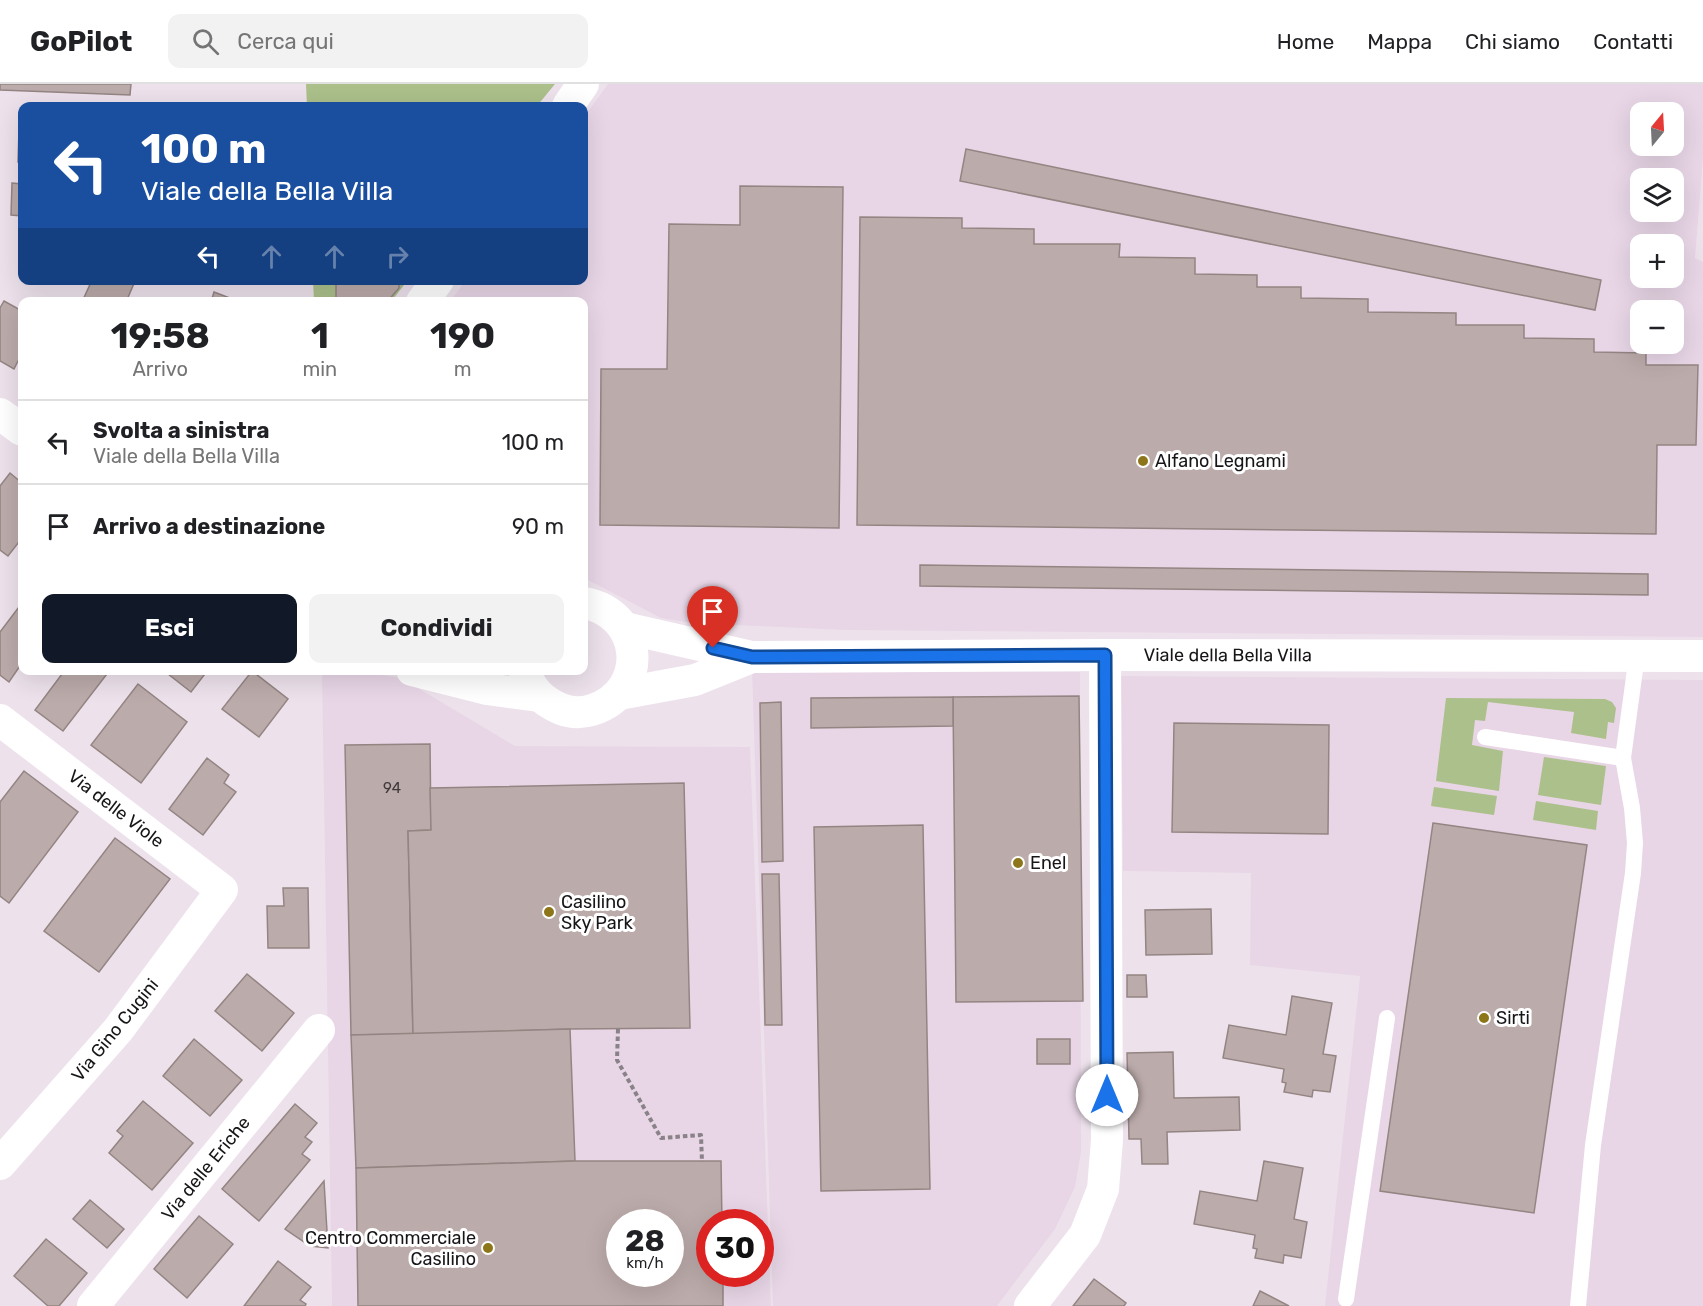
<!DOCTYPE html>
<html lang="it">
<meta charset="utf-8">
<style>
body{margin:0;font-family:Rubik,sans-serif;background:#f2f2f2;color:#202124;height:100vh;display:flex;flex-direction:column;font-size:22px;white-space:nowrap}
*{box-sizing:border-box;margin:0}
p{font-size:20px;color:#757577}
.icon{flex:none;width:33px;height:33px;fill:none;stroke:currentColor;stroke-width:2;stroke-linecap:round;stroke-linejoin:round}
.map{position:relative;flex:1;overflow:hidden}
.panel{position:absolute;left:18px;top:213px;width:570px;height:378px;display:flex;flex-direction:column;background:#fff;border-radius:12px;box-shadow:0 6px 24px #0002}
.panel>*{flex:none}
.banner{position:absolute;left:18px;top:18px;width:570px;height:183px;border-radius:12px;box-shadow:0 6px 24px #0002;background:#1a4fa0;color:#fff;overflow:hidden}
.needle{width:39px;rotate:18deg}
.controls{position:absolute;left:1630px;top:18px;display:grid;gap:12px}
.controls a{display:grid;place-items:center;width:54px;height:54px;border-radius:12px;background:#fff;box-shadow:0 6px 24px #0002;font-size:30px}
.speed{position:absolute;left:606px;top:1125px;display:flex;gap:12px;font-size:30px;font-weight:700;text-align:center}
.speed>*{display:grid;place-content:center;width:78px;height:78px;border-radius:50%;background:#fff;box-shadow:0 6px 24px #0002;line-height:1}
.speed small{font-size:15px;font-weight:400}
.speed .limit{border:9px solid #d22;background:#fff;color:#111}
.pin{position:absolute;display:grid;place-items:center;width:51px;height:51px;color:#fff;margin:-62px -26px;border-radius:50% 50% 50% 0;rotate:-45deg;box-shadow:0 0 6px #0007}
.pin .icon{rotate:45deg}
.me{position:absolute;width:66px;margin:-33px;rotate:0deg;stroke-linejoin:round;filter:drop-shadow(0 0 4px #0008)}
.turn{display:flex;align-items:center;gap:21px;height:126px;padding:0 24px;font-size:27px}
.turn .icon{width:78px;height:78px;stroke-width:2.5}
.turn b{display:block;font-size:42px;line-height:51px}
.lanes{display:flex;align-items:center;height:57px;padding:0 24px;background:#0003;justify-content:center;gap:30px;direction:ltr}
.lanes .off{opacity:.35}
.eta{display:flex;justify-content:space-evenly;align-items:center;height:102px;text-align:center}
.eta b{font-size:36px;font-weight:700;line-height:42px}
.button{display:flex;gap:12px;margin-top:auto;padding:12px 24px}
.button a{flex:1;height:69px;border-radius:12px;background:#111827;color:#fff;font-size:24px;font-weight:700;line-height:69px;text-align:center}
.button a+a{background:#f2f2f2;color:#202124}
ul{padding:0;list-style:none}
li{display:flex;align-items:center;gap:18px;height:84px;padding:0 24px;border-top:2px solid #e0e0e0}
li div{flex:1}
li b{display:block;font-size:22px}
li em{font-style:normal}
header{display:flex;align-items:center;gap:36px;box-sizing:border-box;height:84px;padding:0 30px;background:#fff;border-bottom:2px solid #e0e0e0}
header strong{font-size:28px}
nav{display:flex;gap:33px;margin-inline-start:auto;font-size:21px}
.search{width:420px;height:54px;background:#f2f2f2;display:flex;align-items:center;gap:15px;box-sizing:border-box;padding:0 21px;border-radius:12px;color:#757577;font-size:22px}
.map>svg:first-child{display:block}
.built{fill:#e8d6e6;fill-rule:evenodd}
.green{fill:#acc08b}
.building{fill:#bbabaa;stroke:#948583;stroke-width:1.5;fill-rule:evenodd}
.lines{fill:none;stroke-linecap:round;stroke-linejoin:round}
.path{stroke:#898288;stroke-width:4;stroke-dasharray:4.5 3;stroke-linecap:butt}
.lane{stroke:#fff;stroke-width:16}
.street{stroke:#fff;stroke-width:32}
.route-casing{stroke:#114b97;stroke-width:15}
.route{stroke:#1a73e8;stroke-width:10}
.poi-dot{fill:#8d751a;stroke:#fff;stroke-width:2}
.labels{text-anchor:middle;stroke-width:6;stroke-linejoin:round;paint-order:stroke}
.number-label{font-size:15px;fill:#413a3c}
.poi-label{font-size:18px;fill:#181518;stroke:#fff;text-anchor:start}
.street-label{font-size:18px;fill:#181518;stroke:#fff}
</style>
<header>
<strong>GoPilot</strong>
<div class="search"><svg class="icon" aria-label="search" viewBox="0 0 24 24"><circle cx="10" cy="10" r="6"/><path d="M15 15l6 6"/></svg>Cerca qui</div>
<nav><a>Home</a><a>Mappa</a><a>Chi siamo</a><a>Contatti</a></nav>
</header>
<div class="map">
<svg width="1703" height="1222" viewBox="0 0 1703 1222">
<rect width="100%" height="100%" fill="#ede2ec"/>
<!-- built -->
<g class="built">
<path d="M608,0h1095v74l-8,100 8,4v375l-857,-7 -154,-7 -31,-5 -77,-40v-276h-134l15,-21 119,-1v-163zM1641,28h33v34h-33zM1641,94h33v34h-33zM1641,160h33v34h-33zM1641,226h33v34h-33z"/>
<path d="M322,587h35l44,7 114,68 235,1 21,559h-439zM620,1138h50v52h-50zM710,1138h50v52h-50z"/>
<path d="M752,587l328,1 1,480 -6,35 -20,42 -58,77h-224z"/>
<path d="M1121,592l582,4v626h-378l35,-330 -110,-11 1,-92 -128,-2z"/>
</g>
<!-- green -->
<g class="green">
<path d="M306,0h249l-18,22h-230z"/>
<path d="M313,197h94l-16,21 -77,-1z"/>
<path d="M1446,614l159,1 7,3 4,6 -2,15 -6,-1 -2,17 -35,-6 3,-21 -86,-10 -3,19 -10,-1 -3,25 31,6 -4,40 -63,-10z"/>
<path d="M1544,673l62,9 -5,39 -63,-10z"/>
<path d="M1434,703l63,9 -3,19 -63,-9z"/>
<path d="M1536,717l62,10 -2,19 -63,-10z"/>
</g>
<!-- building -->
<g class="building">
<path d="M0,0h131l-1,11 -130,-5z"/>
<path d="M19,46h3v32h-4z"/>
<path d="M966,65l635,131 -6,30 -635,-129z"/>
<path d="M12,99l10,1v32l-11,-1z"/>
<path d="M740,102l103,1 -4,341 -239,-3 1,-156h66l2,-145 71,1z"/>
<path d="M860,133l102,1v10l72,1v15h86l-1,13 76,1v16l62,1v12h44v11l67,1v13l88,1v12h68v13l70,1v13l52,1v12h52l-2,80h-39l-1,89 -799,-9z"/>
<path d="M92,196h43v1l-9,21h-44z"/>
<path d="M336,196h63v8l-12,14h-51z"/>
<path d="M214,208l26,10h-29z"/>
<path d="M4,217l18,10v42l-8,16 -14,-8v-53z"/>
<path d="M10,389l12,10v55l-14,18 -8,-6v-64z"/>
<path d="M920,481l728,9v21l-728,-9z"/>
<path d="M22,519v60l-13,19 -9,-7v-43z"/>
<path d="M65,586h45l-47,61 -28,-21z"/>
<path d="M163,586h45l-17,22z"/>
<path d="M252,587l36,28 -29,38 -37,-28z"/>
<path d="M138,600l49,38 -46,61 -50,-38z"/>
<path d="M1079,612l4,305 -127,1 -3,-305z"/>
<path d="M953,613v29l-142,2v-30z"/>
<path d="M781,618l2,159 -21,1 -2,-159z"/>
<path d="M1174,639l155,2 -1,109 -156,-2z"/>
<path d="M430,660l1,86 -23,1 5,203 -62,1 -6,-290z"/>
<path d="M207,674l22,17 -5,8 12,9 -33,43 -34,-26z"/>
<path d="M24,687l54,41 -69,91 -9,-7v-94z"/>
<path d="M684,699l6,245 -120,1 -157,5 -5,-203 23,-1 -1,-42z"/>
<path d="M1433,739l154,22 -53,368 -154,-22z"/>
<path d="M923,741l7,364 -109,2 -7,-364z"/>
<path d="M115,754l55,41 -71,93 -55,-41z"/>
<path d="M762,790h17l3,151h-17z"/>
<path d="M283,804h25l1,60h-41l-1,-42h17z"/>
<path d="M1211,825l1,45 -66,1 -1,-45z"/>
<path d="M247,890l47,39 -32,38 -47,-40z"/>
<path d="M1127,891h19l1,22h-20z"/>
<path d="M1292,912l40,7 -9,51 13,2 -6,36 -17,-2 -1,7 -28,-5 2,-9 -4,-1 2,-13 -61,-11 6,-33 57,10z"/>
<path d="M570,945l5,132 -219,7 -5,-133z"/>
<path d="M194,955l48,41 -32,36 -47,-40z"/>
<rect x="1037" y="955" width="33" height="25"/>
<path d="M1173,968l1,46 65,-1 1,33 -73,2 1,32h-26l-1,-25h-12l-2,-86z"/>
<path d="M143,1017l50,42 -41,47 -43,-37 14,-17 -6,-5z"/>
<path d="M295,1020l22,19 -12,14 7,5 -10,12 8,6 -51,61 -37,-32z"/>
<path d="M575,1077h146l1,61h-12v52h13v32h-365l-2,-138zM620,1138h50v52h-50z"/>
<path d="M1264,1077l39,7 -9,51 13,3 -6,36 -17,-3 -1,8 -28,-5 2,-9 -4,-1 2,-13 -61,-11 6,-33 57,10z"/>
<path d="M324,1097l4,67 -18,-2 -25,-17z"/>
<path d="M90,1116l34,29 -17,19 -34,-29z"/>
<path d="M199,1132l34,28 -46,54 -33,-29z"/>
<path d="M46,1155l41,34 -28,33h-11l-34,-30z"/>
<path d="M278,1177l33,26 -11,13 6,4 -1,2h-61z"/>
<path d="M1094,1195l32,24 -2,3h-51z"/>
<path d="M1260,1207l29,15h-36z"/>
</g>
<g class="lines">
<!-- path -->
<path class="path" d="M618,945l-1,31 44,78 40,-3 1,27"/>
<!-- lane -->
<g class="lane">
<path d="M1485,653l138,21"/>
<path d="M1346,1215l41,-281"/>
<path d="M1578,1222l15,-161 40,-272 2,-30 -3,-35 -9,-50 14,-103"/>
</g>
<!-- street -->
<g class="street">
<path d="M568,22l15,-22"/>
<path d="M422,218l16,-22"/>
<path d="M0,330l22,16"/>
<path id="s1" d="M625,544l127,29 353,-2 598,1"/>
<path d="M412,586l75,19 52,7"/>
<path d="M524,586c7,20 18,31 37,39 10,4 21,4 31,1 59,-19 51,-97 -8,-107"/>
<path d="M619,610l76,-14 57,-23"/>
<path id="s2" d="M0,636l222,170 -104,140 -118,134"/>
<path id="s3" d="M93,1222l226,-276"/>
<path d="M1030,1222l55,-71 18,-46 4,-49 -2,-485"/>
</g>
</g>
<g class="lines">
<defs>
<path id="route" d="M713,564l39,9 353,-2 2,440"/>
</defs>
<!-- route casing -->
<use href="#route" class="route-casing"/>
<!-- route -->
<use href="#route" class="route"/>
</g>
<!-- markers -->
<g class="poi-dot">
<circle cx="1143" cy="377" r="6"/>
<circle cx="1018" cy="779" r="6"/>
<circle cx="549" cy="828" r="6"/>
<circle cx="1484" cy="934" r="6"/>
<circle cx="488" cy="1164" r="6"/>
</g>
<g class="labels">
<!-- number labels -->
<g class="number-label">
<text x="392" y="709">94</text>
</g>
<!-- poi labels -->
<g class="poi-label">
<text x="1155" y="383">Alfano Legnami</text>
<text x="1030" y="785">Enel</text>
<text x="561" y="824">Casilino<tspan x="561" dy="21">Sky Park</tspan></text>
<text x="1496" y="940">Sirti</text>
<text x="476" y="1160" text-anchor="end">Centro Commerciale<tspan x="476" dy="21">Casilino</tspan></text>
</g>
<!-- street labels -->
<g class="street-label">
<text dy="6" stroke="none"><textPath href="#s1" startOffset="606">Viale della Bella Villa</textPath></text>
<text dy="6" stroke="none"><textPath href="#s2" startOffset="146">Via delle Viole</textPath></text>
<text transform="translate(115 946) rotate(-51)" y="6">Via Gino Cugini</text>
<text dy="6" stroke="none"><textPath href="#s3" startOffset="178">Via delle Eriche</textPath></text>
</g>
</g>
</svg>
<div class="controls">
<a><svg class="needle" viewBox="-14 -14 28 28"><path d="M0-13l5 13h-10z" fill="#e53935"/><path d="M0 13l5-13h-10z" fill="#757577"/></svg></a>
<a><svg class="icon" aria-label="layers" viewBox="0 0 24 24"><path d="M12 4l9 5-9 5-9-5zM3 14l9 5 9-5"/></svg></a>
<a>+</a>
<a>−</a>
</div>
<div class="speed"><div>28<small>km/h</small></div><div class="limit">30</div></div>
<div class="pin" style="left:713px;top:564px;background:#d93025"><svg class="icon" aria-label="arrive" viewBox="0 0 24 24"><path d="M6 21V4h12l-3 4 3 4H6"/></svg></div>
<svg class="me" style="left:1107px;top:1011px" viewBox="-20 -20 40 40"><circle r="19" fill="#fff"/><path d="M0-13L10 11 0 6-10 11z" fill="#1a73e8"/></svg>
<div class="banner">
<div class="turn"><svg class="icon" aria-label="left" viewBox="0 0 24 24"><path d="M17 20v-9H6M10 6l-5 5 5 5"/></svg><div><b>100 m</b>Viale della Bella Villa</div></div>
<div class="lanes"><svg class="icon" aria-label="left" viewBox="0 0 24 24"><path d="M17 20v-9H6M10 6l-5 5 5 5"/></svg><svg class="icon off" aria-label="ahead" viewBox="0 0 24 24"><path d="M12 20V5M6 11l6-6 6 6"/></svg><svg class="icon off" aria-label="ahead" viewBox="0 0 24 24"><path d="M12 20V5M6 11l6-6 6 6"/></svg><svg class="icon off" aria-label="right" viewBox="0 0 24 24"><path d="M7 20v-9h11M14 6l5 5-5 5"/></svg></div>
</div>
<section class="panel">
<div class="eta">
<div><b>19:58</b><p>Arrivo</p></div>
<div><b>1</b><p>min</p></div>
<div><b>190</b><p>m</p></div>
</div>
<ul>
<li><svg class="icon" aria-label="left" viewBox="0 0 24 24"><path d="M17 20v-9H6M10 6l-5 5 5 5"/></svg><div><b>Svolta a sinistra</b><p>Viale della Bella Villa</p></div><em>100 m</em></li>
<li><svg class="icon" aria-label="arrive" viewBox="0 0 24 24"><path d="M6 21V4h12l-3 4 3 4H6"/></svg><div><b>Arrivo a destinazione</b></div><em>90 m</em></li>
</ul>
<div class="button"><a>Esci</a><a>Condividi</a></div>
</section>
</div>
